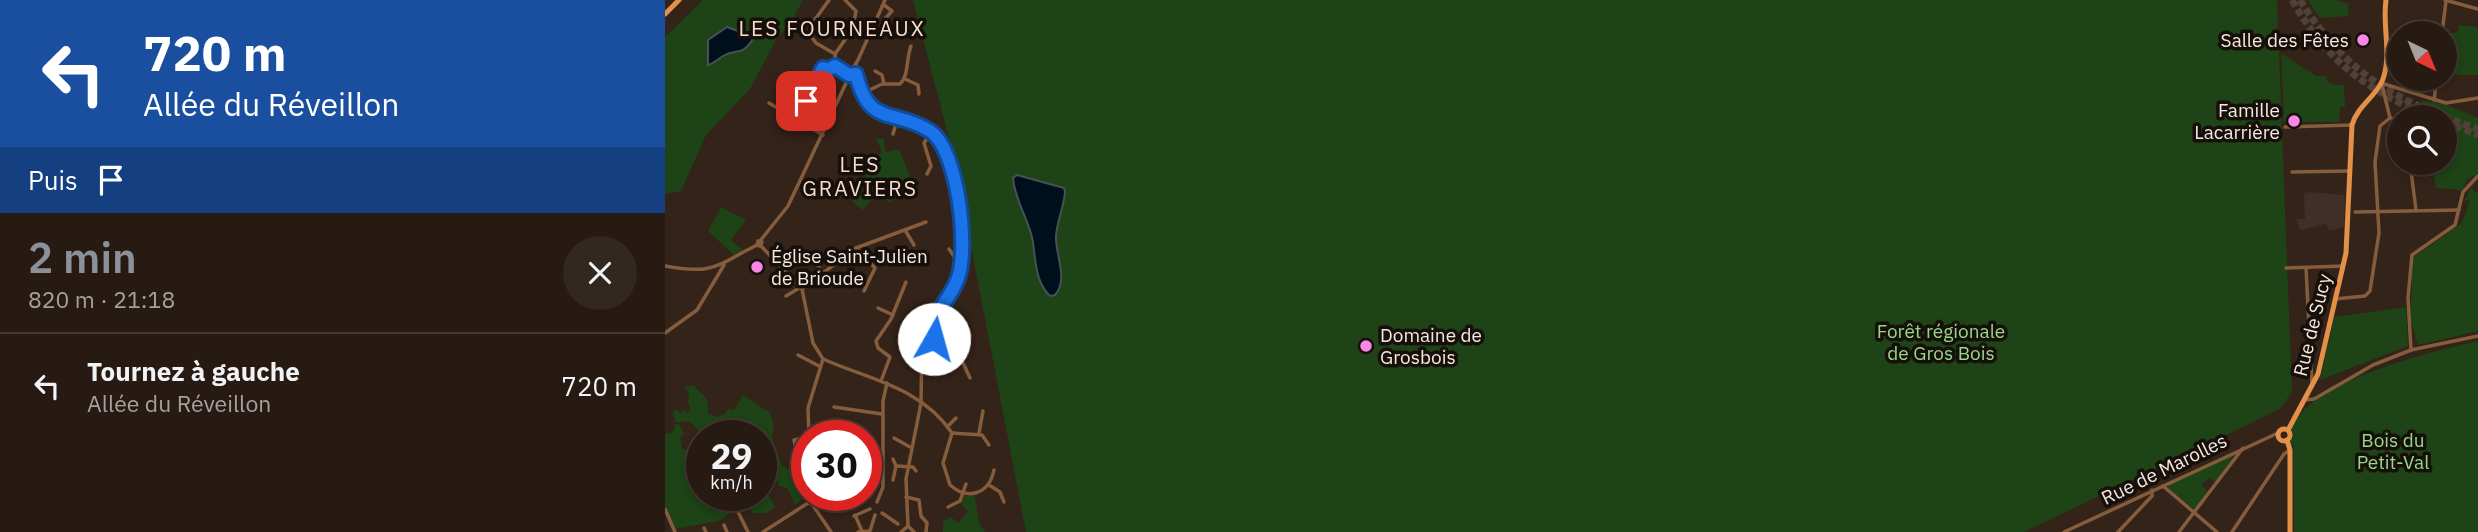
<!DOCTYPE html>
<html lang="fr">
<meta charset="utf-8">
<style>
body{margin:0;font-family:"IBM Plex Sans",sans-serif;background:#332721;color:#f1f3f6;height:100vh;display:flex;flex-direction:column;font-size:26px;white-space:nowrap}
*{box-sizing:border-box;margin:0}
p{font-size:23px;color:#a4a1a0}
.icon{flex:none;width:38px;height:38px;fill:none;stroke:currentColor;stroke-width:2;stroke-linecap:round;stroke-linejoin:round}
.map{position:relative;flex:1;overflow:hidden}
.drawer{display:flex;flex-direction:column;background:#271a13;width:665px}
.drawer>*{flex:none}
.guide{background:#1a4fa0;color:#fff;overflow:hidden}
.needle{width:46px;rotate:137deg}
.buttons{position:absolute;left:1722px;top:21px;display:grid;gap:14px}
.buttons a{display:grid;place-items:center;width:70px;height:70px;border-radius:50%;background:#271a13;box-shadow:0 4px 10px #0003,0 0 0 2px #433833;font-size:35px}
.speed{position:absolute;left:21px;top:420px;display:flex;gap:14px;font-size:35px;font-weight:700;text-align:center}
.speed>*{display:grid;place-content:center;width:91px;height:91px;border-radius:50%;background:#271a13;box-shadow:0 4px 10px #0003,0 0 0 2px #433833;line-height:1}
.speed small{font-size:18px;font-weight:400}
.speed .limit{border:10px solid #d22;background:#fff;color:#111}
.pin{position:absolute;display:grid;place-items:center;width:60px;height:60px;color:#fff;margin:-30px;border-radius:14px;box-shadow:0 4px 10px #0006}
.me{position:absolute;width:77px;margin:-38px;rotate:7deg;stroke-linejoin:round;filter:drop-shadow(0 0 5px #0008)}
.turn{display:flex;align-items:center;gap:24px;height:147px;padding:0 28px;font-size:32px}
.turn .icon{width:91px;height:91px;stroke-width:2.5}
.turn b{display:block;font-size:49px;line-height:60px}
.then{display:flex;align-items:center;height:66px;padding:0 28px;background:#0003;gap:14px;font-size:26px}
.round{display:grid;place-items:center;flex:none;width:74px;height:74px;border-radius:37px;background:#332721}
.summary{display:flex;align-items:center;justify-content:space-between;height:119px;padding:0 28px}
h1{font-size:42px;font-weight:600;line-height:52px;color:#8c9099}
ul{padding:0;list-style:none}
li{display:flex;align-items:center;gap:21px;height:105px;padding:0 28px;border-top:2px solid #433833}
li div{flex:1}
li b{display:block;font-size:26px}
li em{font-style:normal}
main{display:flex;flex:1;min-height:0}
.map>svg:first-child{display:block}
.education{fill:#412e28}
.green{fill:#1d4316}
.water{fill:#000f1c;stroke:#495057;stroke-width:2}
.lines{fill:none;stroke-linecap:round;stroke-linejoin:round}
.highway-tunnel{stroke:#514137;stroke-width:7;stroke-dasharray:7 3.5;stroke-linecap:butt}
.minor{stroke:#855d3d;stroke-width:3.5}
.major{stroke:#e39049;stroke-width:5}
.route-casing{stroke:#114b97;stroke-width:18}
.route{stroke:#1a73e8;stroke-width:12}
.poi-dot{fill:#fa87e7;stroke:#160f0a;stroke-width:2.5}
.labels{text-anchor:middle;stroke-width:7;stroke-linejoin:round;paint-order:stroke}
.poi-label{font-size:19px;fill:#f4e8e1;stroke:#160f0a;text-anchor:end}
.street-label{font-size:19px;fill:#f4e8e1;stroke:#160f0a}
.park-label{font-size:19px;fill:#96d88a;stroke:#160f0a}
.neighbourhood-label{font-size:21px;letter-spacing:2px;fill:#f5ded0;stroke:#160f0a}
</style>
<main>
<section class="drawer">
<div class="guide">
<div class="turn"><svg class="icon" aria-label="left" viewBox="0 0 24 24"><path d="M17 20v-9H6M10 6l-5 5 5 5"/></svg><div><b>720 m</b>Allée du Réveillon</div></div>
<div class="then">Puis<svg class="icon" aria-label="arrive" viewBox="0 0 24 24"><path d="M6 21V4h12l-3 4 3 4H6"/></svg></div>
</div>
<div class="summary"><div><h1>2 min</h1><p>820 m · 21:18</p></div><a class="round"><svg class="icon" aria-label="close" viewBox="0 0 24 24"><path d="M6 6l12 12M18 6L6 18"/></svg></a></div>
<ul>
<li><svg class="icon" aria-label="left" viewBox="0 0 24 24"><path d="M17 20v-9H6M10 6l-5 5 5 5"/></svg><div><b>Tournez à gauche</b><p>Allée du Réveillon</p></div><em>720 m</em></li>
</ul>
</section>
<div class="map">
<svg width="1813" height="532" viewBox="0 0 1813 532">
<rect width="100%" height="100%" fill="#342319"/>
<!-- education -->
<path class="education" d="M1645,192l35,3 -1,32 -15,4 -3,-7 -26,6 -4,-11h9l-1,-26z"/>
<!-- green -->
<g class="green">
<path d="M38,0h100l-14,26 -12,12 -27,51 -44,46 -25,56 -16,3v-157z"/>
<path d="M248,0h1364l15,392 -12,17 -256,123h-998l-72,-374z"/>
<path d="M1643,0h27l14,4 -1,12 -28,2z"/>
<path d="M1794,25l19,2v48h-26l5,-28 -12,-1 -1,-13h14z"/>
<path d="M1616,53l35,23h10l1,5 7,4h10l1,22h-5l-1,15h-55z"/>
<path d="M1756,100l26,5 31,13v56l-10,5 -6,11 -26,-2 -5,-25h14v-46h-23z"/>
<path d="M211,138l8,1 1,13 14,-3 14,35 -11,12 -13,6 -7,-5 -9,1 -10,12 -11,-9 15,-28 -3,-4 5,-11 4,2 9,-8z"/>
<path d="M1807,187l2,5h4v139l-60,14 -8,-28 3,-59 49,-35 8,-23 -6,1z"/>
<path d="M56,207l25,13 -15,20 12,10 -9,5 -26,-24z"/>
<path d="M1741,307l2,39 -88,34 14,-63z"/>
<path d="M1813,341v191h-184l-1,-88 -2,2c-15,-59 147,-96 187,-105z"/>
<path d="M28,385l14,14 1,14 8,4 9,-3 3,-5 6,1 9,-15 27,18 4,12 -2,12 10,28 25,18v12l-12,10 -7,-16 -10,-4 -3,-11 -14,-5v-33h-57l-15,-15 -13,2 -3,-10 3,-4 4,4 4,-4 3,4 4,-4 -3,-6 1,-10 -5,-6z"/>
<path d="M10,424l5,1 4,9 -4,4 2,11h4l5,9 11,9v28h59v-14l14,26 -8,6h-14l-8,-9 -26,17 -44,8 -10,-24v-71l8,-2z"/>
<path d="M1571,453l-21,30 -4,-5 -10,6 7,8 -14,17 -26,-21v-3z"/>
<path d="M299,496h11l4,27 6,9h-42v-10l8,-5 7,6 10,-12 -7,-7z"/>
</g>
<!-- water -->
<g class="water">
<path d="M62,27l27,10c-12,21 -18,11 -31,19 -6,4 -9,7 -15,9v-25z"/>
<path d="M352,175l47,13 1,4c-1,15 -8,29 -9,44 -1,18 13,44 -1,59l-5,1c-16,-15 -14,-39 -18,-59 -5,-20 -17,-37 -19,-59z"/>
</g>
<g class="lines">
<!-- highway-tunnel -->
<g class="highway-tunnel">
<path d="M1627,0c35,61 75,92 141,117"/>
<path d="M1635,0c47,75 96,101 178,129"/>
<path d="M1780,122l33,13"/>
</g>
<!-- minor -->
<g class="minor">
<path d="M164,0l-18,25 -1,10 6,8 19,11"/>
<path d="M1780,0l33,9"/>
<path d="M1777,33l4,-32"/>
<path d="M213,36l5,-15 9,-10 -8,-6"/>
<path d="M170,54c10,-14 19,-26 21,-43l-11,-11"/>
<path d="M170,54l1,12 11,11"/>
<path d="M192,66l-1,8 6,21"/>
<path d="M210,71l7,4 2,9"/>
<path d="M240,79l13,6 1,9"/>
<path d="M189,82l-5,-1 -1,-5 10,-16 27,-60"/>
<path d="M189,82c10,19 26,38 50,40"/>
<path d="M1716,83l65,20 32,-5"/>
<path d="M1717,85l8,33"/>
<path d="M194,95l23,-11h18c9,-8 6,-26 11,-38"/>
<path d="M1769,100l3,-21"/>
<path d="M141,101l17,-33 5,2 8,-4"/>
<path d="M104,103l54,32"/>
<path d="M223,117l36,11 16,11 9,22 14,79 -5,39 -36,59 -1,65 -15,76 2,47"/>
<path d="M1725,118l9,3"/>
<path d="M1620,127l67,-2"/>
<path d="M228,134l4,-14"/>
<path d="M1745,163l6,47"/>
<path d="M1627,172l57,-1"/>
<path d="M262,174l4,-8 -7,-23 7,-11"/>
<path d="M1690,212l104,-2"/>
<path d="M240,230l9,15"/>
<path d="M93,241l4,1 -2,4 -3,-1z"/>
<path d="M95,241l28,-35 60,-127"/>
<path d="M96,246l41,43 11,54 10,16"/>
<path d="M191,248l19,20 -11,23"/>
<path d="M284,249l7,10 7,2"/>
<path d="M147,258l11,15"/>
<path d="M0,266c49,9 50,0 92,-21"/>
<path d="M1621,268l57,-2"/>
<path d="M1641,268l6,117"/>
<path d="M137,289l54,-41 70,-26"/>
<path d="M121,296l15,-9"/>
<path d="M1670,299l30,-3 5,-5 9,-58 -4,-71 5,-36 10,-8"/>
<path d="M213,308l15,7"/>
<path d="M260,332l33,20 12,26"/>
<path d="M0,333l32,-23 27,-45"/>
<path d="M1746,350l-3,-52 4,-43 43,-30 8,-33 15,-16"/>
<path d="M294,351l11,-16 -4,-12"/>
<path d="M133,355l21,11"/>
<path d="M158,359c47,21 98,28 129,74"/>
<path d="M216,381l9,-24 -12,-9 -2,-7 15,-22 15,-37"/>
<path d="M1640,400l9,-1 59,-34 38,-15 67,-14"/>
<path d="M169,407l48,7"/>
<path d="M283,426l8,-8"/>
<path d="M287,433l-9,30 7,22c18,16 39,9 44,-15"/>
<path d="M287,433l30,2 7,10"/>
<path d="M314,433l4,-22"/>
<path d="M144,436l-1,-28 15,-49"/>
<path d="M229,438l16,9"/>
<path d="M231,466l17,1 3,4"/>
<path d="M134,467l-5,-27 13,-3"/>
<path d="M228,480l3,-14 -3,-7"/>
<path d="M324,485l11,7 4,10"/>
<path d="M1498,486l54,46"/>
<path d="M241,497l13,3 2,16 6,7 -1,9"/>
<path d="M212,502l6,-15v-86l4,-18"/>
<path d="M143,503l4,1 19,28"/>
<path d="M143,503l3,-8"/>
<path d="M283,507l12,-6 6,-17"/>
<path d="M0,509l10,23"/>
<path d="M73,512l10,20"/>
<path d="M217,513l16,11"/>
<path d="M190,515l7,16"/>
<path d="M189,516l16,-7"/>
<path d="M59,525l3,7"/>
<path d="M39,528l2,4"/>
<path d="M98,532l45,-29"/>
<path d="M193,532l12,-1 5,-16"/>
<path d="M236,532l7,-6 6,6"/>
<path d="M1399,532l214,-99"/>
<path d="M1453,532l34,-36v-6"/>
<path d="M1514,532l64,-84"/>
<path d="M1567,532l52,-78 6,-4"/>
</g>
<!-- major -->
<g class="major">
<path d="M0,14l14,-14"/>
<circle cx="1619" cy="435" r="6"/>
<path d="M1623,430l30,-56 28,-121 6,-128c5,-19 25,-29 31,-46 9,-26 -1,-53 3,-79"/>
<path d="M1622,440l3,10v82"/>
</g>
</g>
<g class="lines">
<defs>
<path id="route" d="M141,101l17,-33 5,2 7,-4 14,9 7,-1c13,54 38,34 74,57 28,18 39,116 28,147 -7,20 -23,35 -33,54l9,7"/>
</defs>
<!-- route casing -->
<use href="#route" class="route-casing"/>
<!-- route -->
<use href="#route" class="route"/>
</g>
<!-- markers -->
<g class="poi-dot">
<circle cx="1698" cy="40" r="7"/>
<circle cx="1629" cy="121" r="7"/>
<circle cx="92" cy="267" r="7"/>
<circle cx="701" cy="346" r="7"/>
</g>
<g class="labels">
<!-- poi labels -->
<g class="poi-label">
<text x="1684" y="47">Salle des Fêtes</text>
<text x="1615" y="117">Famille<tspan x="1615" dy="22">Lacarrière</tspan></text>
<text x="106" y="263" text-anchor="start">Église Saint-Julien<tspan x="106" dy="22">de Brioude</tspan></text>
<text x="715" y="342" text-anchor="start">Domaine de<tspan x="715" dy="22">Grosbois</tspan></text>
</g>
<!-- street labels -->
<g class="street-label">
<text transform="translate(1647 325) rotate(-76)" y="7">Rue de Sucy</text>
<text transform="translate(1499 469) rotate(-26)" y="7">Rue de Marolles</text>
</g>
<!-- park labels -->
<g class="park-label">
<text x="1276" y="338">Forêt régionale<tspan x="1276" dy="22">de Gros Bois</tspan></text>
<text x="1728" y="447">Bois du<tspan x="1728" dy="22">Petit-Val</tspan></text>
</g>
<!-- neighbourhood labels -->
<g class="neighbourhood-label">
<text x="167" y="36">LES FOURNEAUX</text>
<text x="195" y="172">LES<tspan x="195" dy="24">GRAVIERS</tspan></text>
</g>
</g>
</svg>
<div class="buttons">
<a><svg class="needle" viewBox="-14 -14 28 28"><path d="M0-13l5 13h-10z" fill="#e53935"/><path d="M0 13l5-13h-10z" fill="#a4a1a0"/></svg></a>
<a><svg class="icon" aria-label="search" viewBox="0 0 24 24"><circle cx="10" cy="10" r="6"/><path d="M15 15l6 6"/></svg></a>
</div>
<div class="speed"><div>29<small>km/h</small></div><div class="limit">30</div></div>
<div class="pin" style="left:141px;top:101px;background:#d93025"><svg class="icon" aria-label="arrive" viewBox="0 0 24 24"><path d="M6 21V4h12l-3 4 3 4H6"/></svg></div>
<svg class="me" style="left:269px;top:339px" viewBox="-20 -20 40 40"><circle r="19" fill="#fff"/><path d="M0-13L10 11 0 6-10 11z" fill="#1a73e8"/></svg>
</div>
</main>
